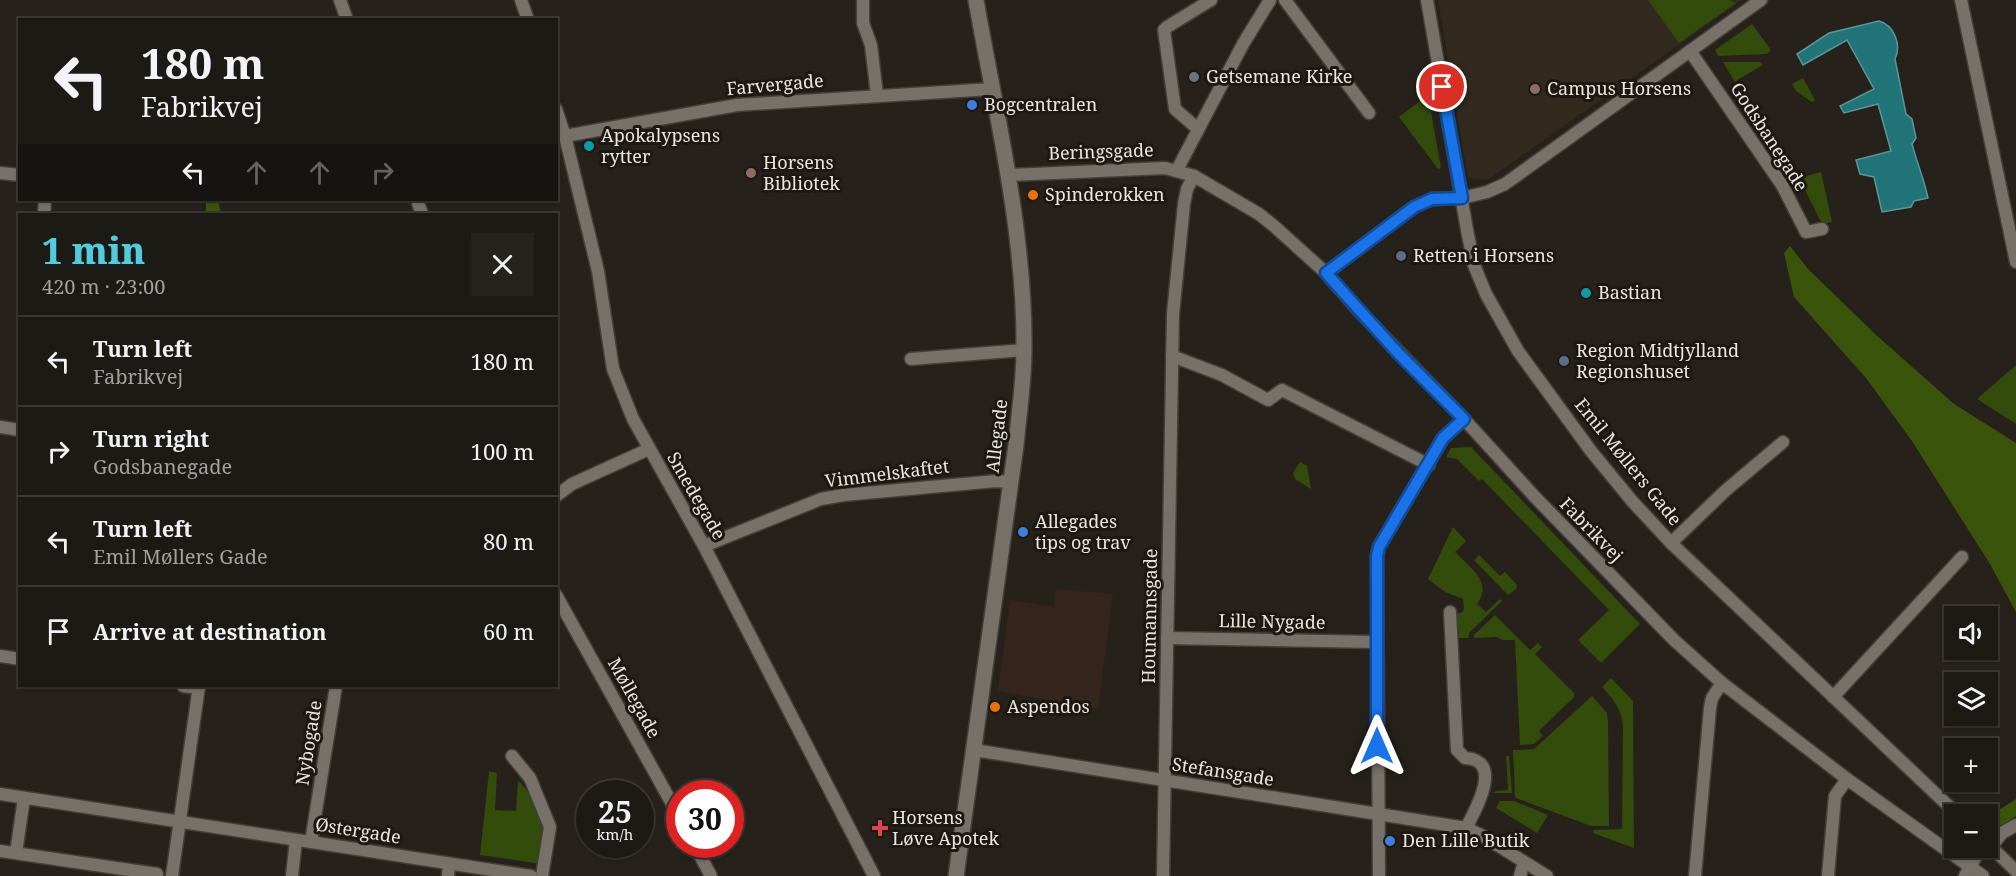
<!DOCTYPE html>
<meta charset="utf-8">
<style>
body{margin:0;font-family:"Noto Serif",serif;background:#25231d;color:#f1f3f6;height:100vh;display:flex;flex-direction:column;font-size:22px;white-space:nowrap}
*{box-sizing:border-box;margin:0}
p{font-size:20px;color:#a0a1a0}
.icon{flex:none;width:33px;height:33px;fill:none;stroke:currentColor;stroke-width:2;stroke-linecap:round;stroke-linejoin:round}
.map{position:relative;flex:1;overflow:hidden}
.drawer{position:absolute;left:18px;top:213px;width:540px;height:474px;display:flex;flex-direction:column;background:#1c1a14;border-radius:0px;box-shadow:0 2px 4px #0004,0 0 0 2px #3a3834}
.drawer>*{flex:none}
.hud{position:absolute;left:18px;top:18px;width:540px;height:183px;border-radius:0px;box-shadow:0 2px 4px #0004,0 0 0 2px #3a3834;background:#1c1a14;color:#f1f3f6;overflow:hidden}
.buttons{position:absolute;left:1944px;top:606px;display:grid;gap:12px}
.buttons a{display:grid;place-items:center;width:54px;height:54px;border-radius:0px;background:#1c1a14;box-shadow:0 2px 4px #0004,0 0 0 2px #3a3834;font-size:30px}
.speed{position:absolute;left:576px;top:780px;display:flex;gap:12px;font-size:30px;font-weight:700;text-align:center}
.speed>*{display:grid;place-content:center;width:78px;height:78px;border-radius:50%;background:#1c1a14;box-shadow:0 2px 4px #0004,0 0 0 2px #3a3834;line-height:1}
.speed small{font-size:15px;font-weight:400}
.speed .limit{border:9px solid #d22;background:#fff;color:#111}
.pin{position:absolute;display:grid;place-items:center;width:51px;height:51px;color:#fff;margin:-26px;border:3px solid #fff;border-radius:50%;box-shadow:0 2px 6px #0007}
.me{position:absolute;width:66px;margin:-33px;rotate:0deg;stroke-linejoin:round;filter:drop-shadow(0 0 4px #0008)}
.turn{display:flex;align-items:center;gap:21px;height:126px;padding:0 24px;font-size:27px}
.turn .icon{width:78px;height:78px;stroke-width:2.5}
.turn b{display:block;font-size:42px;line-height:51px}
.lanes{display:flex;align-items:center;height:57px;padding:0 24px;background:#0003;justify-content:center;gap:30px;direction:ltr}
.lanes .off{opacity:.35}
.round{display:grid;place-items:center;flex:none;width:63px;height:63px;border-radius:0px;background:#25231d}
.headline{display:flex;align-items:center;justify-content:space-between;height:102px;padding:0 24px}
h1{font-size:36px;font-weight:800;line-height:45px;color:#53cbdc}
ul{padding:0;list-style:none}
li{display:flex;align-items:center;gap:18px;height:90px;padding:0 24px;border-top:2px solid #3a3834}
li div{flex:1}
li b{display:block;font-size:22px}
li em{font-style:normal}
.map>svg:first-child{display:block}
.commercial{fill:#36251d}
.built{fill:#322a1e}
.green{fill:#334b0b}
.forest{fill:#3a550b}
.water{fill:#217477;stroke:#5d9697;stroke-width:1.5}
.lines{fill:none;stroke-linecap:round;stroke-linejoin:round}
.minor-casing{stroke:#43403b;stroke-width:15}
.tertiary-casing{stroke:#43403b;stroke-width:18}
.minor{stroke:#767169;stroke-width:12}
.tertiary{stroke:#767169;stroke-width:15}
.route-casing{stroke:#114b97;stroke-width:15}
.route{stroke:#1a73e8;stroke-width:10}
.worship-dot{fill:#6b7280;stroke:#1d1912;stroke-width:2}
.education-dot{fill:#8d6e63;stroke:#1d1912;stroke-width:2}
.shop-dot{fill:#3f7fe0;stroke:#1d1912;stroke-width:2}
.culture-dot{fill:#0f9aa8;stroke:#1d1912;stroke-width:2}
.food-dot{fill:#e8710a;stroke:#1d1912;stroke-width:2}
.service-dot{fill:#5c6f8a;stroke:#1d1912;stroke-width:2}
.health-dot{fill:#e0444e;stroke:#1d1912;stroke-width:2}
.labels{text-anchor:middle;stroke-width:6;stroke-linejoin:round;paint-order:stroke}
.poi-label{font-size:18px;fill:#e9e6e1;stroke:#1d1912;text-anchor:start}
.street-label{font-size:18px;fill:#e9e6e1;stroke:#1d1912}
</style>
<div class="map">
<svg width="2016" height="876" viewBox="0 0 2016 876">
<rect width="100%" height="100%" fill="#26221b"/>
<!-- commercial -->
<path class="commercial" d="M1056,589l57,5 -15,115 -100,-18 12,-91 44,7z"/>
<!-- built -->
<path class="built" d="M1438,0h304l-253,179 -5,1 -16,-2z"/>
<!-- green -->
<g class="green">
<path d="M1648,0h81l7,3 -57,40z"/>
<path d="M1752,24l19,26 -4,4 -49,2 -3,-6z"/>
<path d="M1723,62h37l3,3 -26,15 7,12 -2,2z"/>
<path d="M1803,78l12,22 -3,2 -16,-11 -4,-7z"/>
<path d="M1428,95l13,73 -3,1 -39,-52z"/>
<path d="M1821,172l11,50 -10,2 -23,-46z"/>
<path d="M2016,365v59l-39,-25z"/>
<path d="M1471,447l169,177 -39,39 -23,-23 31,-30 -127,-131 -3,2 -22,-22 -11,-2 5,-9z"/>
<path d="M1300,462l7,4 4,23 -16,-10 -2,-6z"/>
<path d="M1453,527l13,14 -11,11c14,15 39,30 22,52l9,8 14,-13 2,2 -33,32v5h-10l-2,-24 6,-2 1,-5 -1,-8 -18,-7 -17,-13z"/>
<path d="M1479,555l21,21 5,-4 11,12 1,4 -9,7 -34,-35z"/>
<path d="M1495,615l35,35 8,-7 4,4 -7,7 39,39v4l-35,34 4,5 -9,8 -14,1 -5,-105h-12l-7,-3 -22,1v-3z"/>
<path d="M1611,678l22,23 1,147 -41,-15 1,-3 28,-1 1,-103c-2,-18 -9,-26 -21,-39z"/>
<path d="M1592,696l15,17 1,8 1,105h-18l-75,-28 -1,-2 -2,-46 21,-1z"/>
<path d="M1506,756h3l3,37h-19l3,-2 12,-1z"/>
<path d="M489,771l8,2 -2,37 21,1 2,-30c9,5 24,35 25,46 1,11 -3,23 -5,34l-2,2 -56,-8z"/>
<path d="M1500,801h14l34,14 -11,18 -41,-25z"/>
</g>
<!-- forest -->
<g class="forest">
<path d="M206,200h12l3,14h-15z"/>
<path d="M1790,246l18,23 67,65 79,70 62,39v169l-26,-48 -78,-123 -46,-63 -72,-81 -10,-44z"/>
<path d="M2016,799v17c-10,6 -17,14 -28,6v-5z"/>
</g>
<!-- water -->
<path class="water" d="M1879,21c15,4 23,24 16,38l11,55 6,5 4,19 -4,6c5,19 12,35 16,54l-14,3 -3,6 -29,5 -8,-35 -14,-3 -4,-14 35,-9 -13,-47 -34,9 -4,-7 34,-17 -27,-49 -44,25 -6,-11 32,-21z"/>
<g class="lines">
<defs>
<g id="minor">
<path d="M340,0l7,20"/>
<path d="M521,0l7,20"/>
<path d="M863,0v23l8,22 6,50"/>
<path d="M1285,0l84,113"/>
<path d="M1427,0l40,230 7,35 12,29 32,57 73,100 41,50 39,42 286,271"/>
<path d="M1961,0l55,262"/>
<path d="M1690,51l92,134 24,47 16,-3"/>
<path d="M556,109l9,27 33,135 15,98 20,50 71,127 170,330"/>
<path d="M1198,129l-23,-20 -11,-79 3,-3 44,-27"/>
<path d="M565,136l172,-31 254,-16"/>
<path d="M1177,170l66,-126 27,-44"/>
<path d="M0,173l20,2"/>
<path d="M1008,175l157,-7 29,8 65,38 15,12 52,47 34,39 104,107 71,78 139,143 48,43 125,96 136,97"/>
<path d="M417,200l5,14"/>
<path d="M44,214l1,-14"/>
<path d="M1326,273l88,-66 18,-8 30,-1 25,-6 18,-8 256,-184"/>
<path d="M1172,356l50,19 46,25 14,-10 147,75"/>
<path d="M911,359l113,-9"/>
<path d="M0,427l20,3"/>
<path d="M556,496l16,-12 77,-35"/>
<path d="M1671,543l54,-52 58,-49"/>
<path d="M704,546l117,-47 23,-4 152,-14 15,1"/>
<path d="M556,595l124,223"/>
<path d="M1450,612l7,138 8,8c39,2 11,51 1,70"/>
<path d="M1167,638l210,4"/>
<path d="M0,656l20,3"/>
<path d="M183,686l16,2"/>
<path d="M1833,697l129,-140"/>
<path d="M974,750l492,78 15,7 66,41"/>
<path d="M512,756l18,22 20,49 -8,49"/>
<path d="M0,794l531,82"/>
<path d="M311,842l25,-156"/>
<path d="M694,844l17,32"/>
<path d="M1988,844l28,27"/>
<path d="M1991,847l11,-14 14,-8"/>
<path d="M0,851l157,23"/>
<path d="M16,853l8,-55"/>
<path d="M172,876l27,-190"/>
<path d="M292,876l4,-36"/>
<path d="M448,876l1,-12"/>
<path d="M1163,876l10,-562 11,-110 3,-15 7,-13"/>
<path d="M1379,876l-2,-320 2,-9 64,-109 21,-19"/>
<path d="M1520,876l4,-14"/>
<path d="M1695,876l15,-168 2,-10 10,-15"/>
<path d="M1828,876l7,-80 12,-17"/>
<path d="M1965,876l14,-25 6,-3"/>
</g>
<path id="tertiary" d="M956,876l60,-431c3,-32 8,-64 8,-96 1,-118 -28,-234 -48,-349"/>
</defs>
<!-- minor casing -->
<use href="#minor" class="minor-casing"/>
<!-- tertiary casing -->
<use href="#tertiary" class="tertiary-casing"/>
<!-- minor -->
<use href="#minor" class="minor"/>
<!-- tertiary -->
<use href="#tertiary" class="tertiary"/>
</g>
<g class="lines">
<defs>
<path id="route" d="M1377,746v-190l2,-9 64,-109 21,-19 -66,-66 -72,-80 88,-66 18,-8 30,-1 -20,-111"/>
</defs>
<!-- route casing -->
<use href="#route" class="route-casing"/>
<!-- route -->
<use href="#route" class="route"/>
</g>
<!-- markers -->
<circle class="worship-dot" cx="1194" cy="77" r="6"/>
<g class="education-dot">
<circle cx="1535" cy="89" r="6"/>
<circle cx="751" cy="173" r="6"/>
</g>
<g class="shop-dot">
<circle cx="972" cy="105" r="6"/>
<circle cx="1023" cy="532" r="6"/>
<circle cx="1390" cy="841" r="6"/>
</g>
<g class="culture-dot">
<circle cx="589" cy="146" r="6"/>
<circle cx="1586" cy="293" r="6"/>
</g>
<g class="food-dot">
<circle cx="1033" cy="195" r="6"/>
<circle cx="995" cy="707" r="6"/>
</g>
<g class="service-dot">
<circle cx="1401" cy="256" r="6"/>
<circle cx="1564" cy="361" r="6"/>
</g>
<path class="health-dot" d="M877 819h6v6h6v6h-6v6h-6v-6h-6v-6h6z"/>
<g class="labels">
<!-- poi labels -->
<g class="poi-label">
<text x="1206" y="83">Getsemane Kirke</text>
<text x="1547" y="95">Campus Horsens</text>
<text x="984" y="111">Bogcentralen</text>
<text x="601" y="142">Apokalypsens<tspan x="601" dy="21">rytter</tspan></text>
<text x="763" y="169">Horsens<tspan x="763" dy="21">Bibliotek</tspan></text>
<text x="1045" y="201">Spinderokken</text>
<text x="1413" y="262">Retten i Horsens</text>
<text x="1598" y="299">Bastian</text>
<text x="1576" y="357">Region Midtjylland<tspan x="1576" dy="21">Regionshuset</tspan></text>
<text x="1035" y="528">Allegades<tspan x="1035" dy="21">tips og trav</tspan></text>
<text x="1007" y="713">Aspendos</text>
<text x="892" y="824">Horsens<tspan x="892" dy="21">Løve Apotek</tspan></text>
<text x="1402" y="847">Den Lille Butik</text>
</g>
<!-- street labels -->
<g class="street-label">
<text transform="translate(775 85) rotate(-5)" y="6">Farvergade</text>
<text transform="translate(1769 137) rotate(57)" y="6">Godsbanegade</text>
<text transform="translate(1101 152) rotate(-2)" y="6">Beringsgade</text>
<text transform="translate(997 436) rotate(-83)" y="6">Allegade</text>
<text transform="translate(1628 462) rotate(51)" y="6">Emil Møllers Gade</text>
<text transform="translate(887 474) rotate(-7)" y="6">Vimmelskaftet</text>
<text transform="translate(696 496) rotate(60)" y="6">Smedegade</text>
<text transform="translate(1591 530) rotate(46)" y="6">Fabrikvej</text>
<text transform="translate(1150 616) rotate(-89)" y="6">Houmannsgade</text>
<text transform="translate(1272 622) rotate(1)" y="6">Lille Nygade</text>
<text transform="translate(634 698) rotate(61)" y="6">Møllegade</text>
<text transform="translate(309 743) rotate(-81)" y="6">Nybogade</text>
<text transform="translate(1223 772) rotate(9)" y="6">Stefansgade</text>
<text transform="translate(358 831) rotate(9)" y="6">Østergade</text>
</g>
</g>
</svg>
<div class="buttons">
<a><svg class="icon" aria-label="sound" viewBox="0 0 24 24"><path d="M4 9h4l5-4v14l-5-4H4zM17 9q2 3 0 6"/></svg></a>
<a><svg class="icon" aria-label="layers" viewBox="0 0 24 24"><path d="M12 4l9 5-9 5-9-5zM3 14l9 5 9-5"/></svg></a>
<a>+</a>
<a>−</a>
</div>
<div class="speed"><div>25<small>km/h</small></div><div class="limit">30</div></div>
<div class="pin" style="left:1442px;top:87px;background:#d93025"><svg class="icon" aria-label="arrive" viewBox="0 0 24 24"><path d="M6 21V4h12l-3 4 3 4H6"/></svg></div>
<svg class="me" style="left:1377px;top:746px" viewBox="-20 -20 40 40"><path d="M0-17L14 15 0 8-14 15z" fill="#1a73e8" stroke="#fff" stroke-width="4"/></svg>
<div class="hud">
<div class="turn"><svg class="icon" aria-label="left" viewBox="0 0 24 24"><path d="M17 20v-9H6M10 6l-5 5 5 5"/></svg><div><b>180 m</b>Fabrikvej</div></div>
<div class="lanes"><svg class="icon" aria-label="left" viewBox="0 0 24 24"><path d="M17 20v-9H6M10 6l-5 5 5 5"/></svg><svg class="icon off" aria-label="ahead" viewBox="0 0 24 24"><path d="M12 20V5M6 11l6-6 6 6"/></svg><svg class="icon off" aria-label="ahead" viewBox="0 0 24 24"><path d="M12 20V5M6 11l6-6 6 6"/></svg><svg class="icon off" aria-label="right" viewBox="0 0 24 24"><path d="M7 20v-9h11M14 6l5 5-5 5"/></svg></div>
</div>
<section class="drawer">
<div class="headline"><div><h1>1 min</h1><p>420 m · 23:00</p></div><a class="round"><svg class="icon" aria-label="close" viewBox="0 0 24 24"><path d="M6 6l12 12M18 6L6 18"/></svg></a></div>
<ul>
<li><svg class="icon" aria-label="left" viewBox="0 0 24 24"><path d="M17 20v-9H6M10 6l-5 5 5 5"/></svg><div><b>Turn left</b><p>Fabrikvej</p></div><em>180 m</em></li>
<li><svg class="icon" aria-label="right" viewBox="0 0 24 24"><path d="M7 20v-9h11M14 6l5 5-5 5"/></svg><div><b>Turn right</b><p>Godsbanegade</p></div><em>100 m</em></li>
<li><svg class="icon" aria-label="left" viewBox="0 0 24 24"><path d="M17 20v-9H6M10 6l-5 5 5 5"/></svg><div><b>Turn left</b><p>Emil Møllers Gade</p></div><em>80 m</em></li>
<li><svg class="icon" aria-label="arrive" viewBox="0 0 24 24"><path d="M6 21V4h12l-3 4 3 4H6"/></svg><div><b>Arrive at destination</b></div><em>60 m</em></li>
</ul>
</section>
</div>
